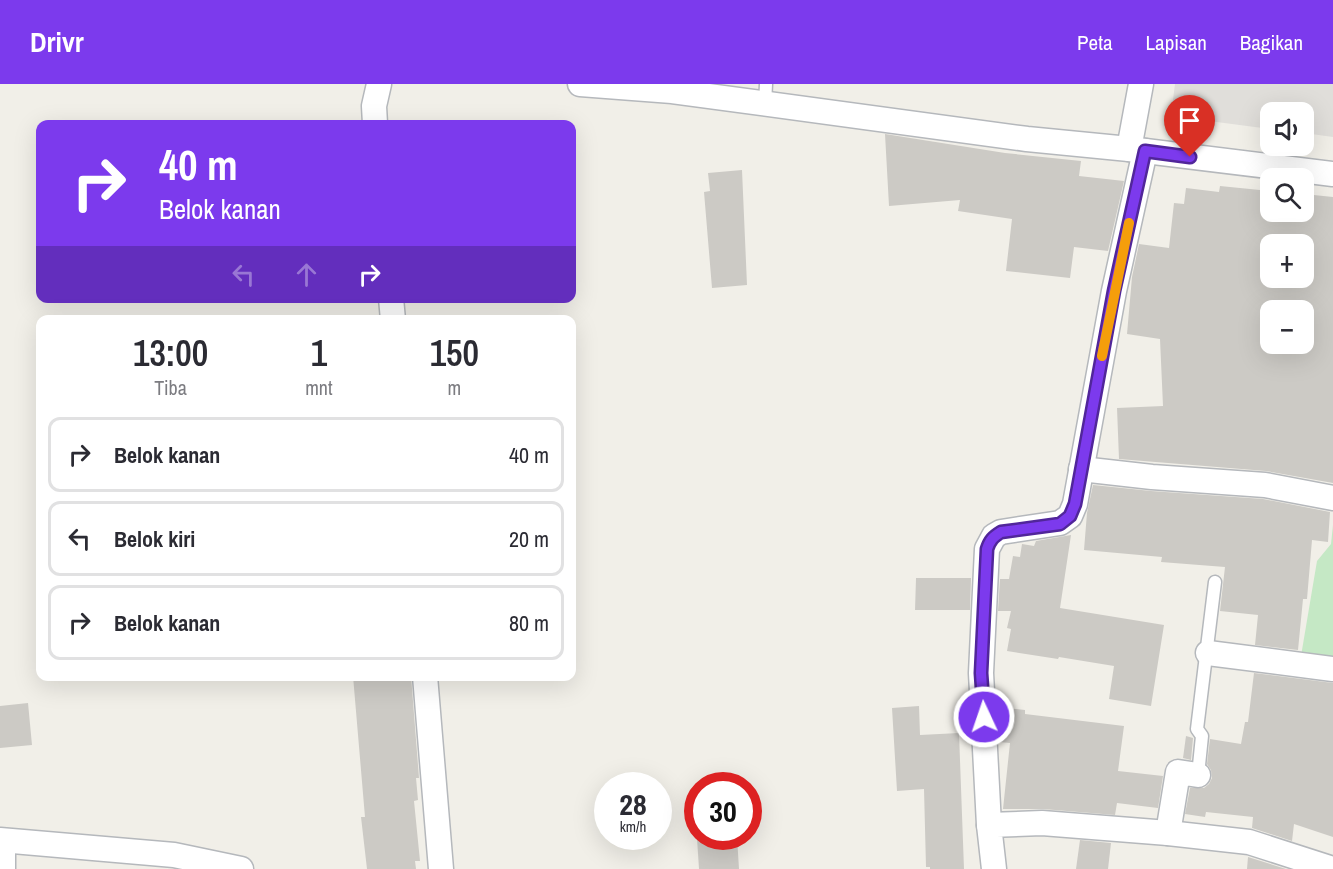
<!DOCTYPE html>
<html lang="id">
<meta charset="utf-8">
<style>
body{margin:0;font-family:"Archivo Narrow",sans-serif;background:#f2f2f3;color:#2b2b33;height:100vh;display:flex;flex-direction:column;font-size:22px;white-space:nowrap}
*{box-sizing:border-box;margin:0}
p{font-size:20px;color:#7c7c81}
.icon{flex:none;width:33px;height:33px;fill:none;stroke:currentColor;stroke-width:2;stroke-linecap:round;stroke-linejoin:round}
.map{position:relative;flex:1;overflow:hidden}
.panel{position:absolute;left:36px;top:231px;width:540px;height:366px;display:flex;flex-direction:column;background:#fff;border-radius:12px;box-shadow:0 6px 24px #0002}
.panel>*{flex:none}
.banner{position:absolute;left:36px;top:36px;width:540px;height:183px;border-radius:12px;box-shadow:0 6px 24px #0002;background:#7c3aed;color:#fff;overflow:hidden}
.controls{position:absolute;left:1260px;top:18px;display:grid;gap:12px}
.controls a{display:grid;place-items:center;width:54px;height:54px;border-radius:12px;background:#fff;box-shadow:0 6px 24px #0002;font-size:30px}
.speed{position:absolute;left:594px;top:688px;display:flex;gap:12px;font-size:30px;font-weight:700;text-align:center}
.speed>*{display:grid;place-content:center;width:78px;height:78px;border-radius:50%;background:#fff;box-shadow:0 6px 24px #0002;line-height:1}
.speed small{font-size:15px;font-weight:400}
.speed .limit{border:9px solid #d22;background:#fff;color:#111}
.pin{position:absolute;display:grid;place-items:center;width:51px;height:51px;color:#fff;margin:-62px -26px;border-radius:50% 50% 50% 0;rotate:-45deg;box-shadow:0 0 6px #0007}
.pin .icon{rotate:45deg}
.me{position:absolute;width:66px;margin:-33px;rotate:357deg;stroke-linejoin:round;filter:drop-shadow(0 0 4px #0008)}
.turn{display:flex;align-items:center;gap:21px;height:126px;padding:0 24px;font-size:27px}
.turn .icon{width:78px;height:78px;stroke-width:2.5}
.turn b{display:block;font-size:42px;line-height:51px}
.lanes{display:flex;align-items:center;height:57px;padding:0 24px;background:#0003;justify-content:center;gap:30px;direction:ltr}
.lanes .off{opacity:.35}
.eta{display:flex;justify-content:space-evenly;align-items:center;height:102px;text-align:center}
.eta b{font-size:36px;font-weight:600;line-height:42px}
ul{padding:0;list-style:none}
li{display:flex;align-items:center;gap:18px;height:75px;margin:0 12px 9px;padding:0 12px;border:3px solid #e1e1e2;border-radius:12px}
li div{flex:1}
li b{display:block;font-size:22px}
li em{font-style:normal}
header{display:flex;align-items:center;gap:36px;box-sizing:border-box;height:84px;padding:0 30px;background:#7c3aed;color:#fff}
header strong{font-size:28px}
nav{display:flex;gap:33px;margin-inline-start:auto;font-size:21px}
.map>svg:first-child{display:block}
.industrial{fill:#e0deda}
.green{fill:#c5e8c5}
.building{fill:#cccac5;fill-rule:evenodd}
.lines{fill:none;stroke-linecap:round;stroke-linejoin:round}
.service-casing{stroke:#b5b8bc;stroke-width:15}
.minor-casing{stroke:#b5b8bc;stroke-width:27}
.service{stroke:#fff;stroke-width:12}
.minor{stroke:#fff;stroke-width:24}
.route-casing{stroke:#51269a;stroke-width:15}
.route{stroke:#7c3aed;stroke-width:10}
.slow{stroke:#f59e0b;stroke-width:10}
</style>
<header>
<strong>Drivr</strong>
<nav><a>Peta</a><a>Lapisan</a><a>Bagikan</a></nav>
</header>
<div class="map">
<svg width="1333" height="785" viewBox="0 0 1333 785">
<rect width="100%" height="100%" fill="#f1efe8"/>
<!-- industrial -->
<path class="industrial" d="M1175,0h158v53l-29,-4v-21h-34v17l-99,-13z"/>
<!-- green -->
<path class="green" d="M1333,441v135l-32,-4 16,-95 14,-17z"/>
<!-- building -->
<g class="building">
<path d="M885,50l120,19 76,8 -2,15 45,5 -16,70 -34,-4 -4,31 -64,-7 6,-52 -54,-8 2,-11 -71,6z"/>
<path d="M742,86l5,115 -35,3 -8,-96 6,-1 -2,-18z"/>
<path d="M1220,102l50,5v21h34v-18l29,3v286l-67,-12 -147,-12 -2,-51 46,-2 -3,-67 -33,-5 5,-57 7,-33 30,4 5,-45 10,1 2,-16 33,4zM1270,160h34v34h-34zM1270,226h34v34h-34z"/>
<path d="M1093,401l58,6 112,8 67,13 -2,30 -16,-2 -5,59h-4l-5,51 -43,-5 3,-30 -38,-4 5,-44 -64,-5 1,-5 -78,-7 3,-37z"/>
<path d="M1071,451l-11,73 104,17 -13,81 -42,-7 5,-33 -55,-9 -1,2 -51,-8 4,-22 -4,-1 4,-17h-13l2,-32h9l4,-23 7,1 2,-13 12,2 2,-5z"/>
<path d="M916,494h55l-1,32h-55z"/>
<path d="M1254,589l79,10v154l-39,-13 -2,17 -40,-13 1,-11 -47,-5 -1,5 -20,-3 5,-26h14l5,-4 3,-6 -1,-8 -4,-6 3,-25 31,5 4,-22h3z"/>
<path d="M353,592h58l8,102h-3l2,22 -4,1 6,60h-5l1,8h-49l-6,-52h4z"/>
<path d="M28,619l4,42 -32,3v-42z"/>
<path d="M919,622l1,29 39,-2 5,136h-34v-2h-4l-2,-78 -27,2 -5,-83z"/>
<path d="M998,623l27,3v4l99,12 -6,45 45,5 -5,32 -41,-5 -2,12 -72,-6h-40l7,-66 -11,-1z"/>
<path d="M1186,652l7,2 -2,22 -8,-2z"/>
<path d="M737,753l2,32h-40l-2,-31z"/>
<path d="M1080,756l31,3 -3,26h-32z"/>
<path d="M1248,773l38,12h-39z"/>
</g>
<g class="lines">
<defs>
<g id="service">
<path d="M765,20l1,-20"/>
<path d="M1198,691l4,-39 -5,-7 18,-147"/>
</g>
<g id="minor">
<path d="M580,0l92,7 355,48 102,10 204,25"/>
<path d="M375,40l-1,-18 5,-22"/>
<path d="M1129,65l12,-65"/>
<path d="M391,214l2,22"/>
<path d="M1081,385l71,8 113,8 68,13"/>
<path d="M1208,569l125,16"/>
<path d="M425,592l16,193"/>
<path d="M989,741l-8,-152 6,-124 7,-13 7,-4 59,-9 10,-7 5,-12 39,-213 31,-140"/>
<path d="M1168,749l10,-61 20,3"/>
<path d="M0,756l174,15 67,14"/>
<path d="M3,785v-28"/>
<path d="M994,785l-5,-44 53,-2 126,10 81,9 84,27"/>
</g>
</defs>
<!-- service casing -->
<use href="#service" class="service-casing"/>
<!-- minor casing -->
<use href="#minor" class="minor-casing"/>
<!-- service -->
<use href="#service" class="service"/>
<!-- minor -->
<use href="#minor" class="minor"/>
</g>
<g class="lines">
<defs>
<path id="route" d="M984,633l-3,-44 6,-124c3,-9 6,-12 14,-17l59,-8 10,-8 5,-12 39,-213 31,-140 45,6"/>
</defs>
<!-- route casing -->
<use href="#route" class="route-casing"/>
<!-- route -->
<use href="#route" class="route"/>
<!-- slow -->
<path class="slow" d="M1102,272l27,-133"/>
</g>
</svg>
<div class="controls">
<a><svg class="icon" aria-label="sound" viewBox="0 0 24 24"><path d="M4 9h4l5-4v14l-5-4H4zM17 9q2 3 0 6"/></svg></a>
<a><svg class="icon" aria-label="search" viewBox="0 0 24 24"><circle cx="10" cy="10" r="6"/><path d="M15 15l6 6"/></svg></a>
<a>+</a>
<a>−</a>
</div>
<div class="speed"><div>28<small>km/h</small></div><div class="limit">30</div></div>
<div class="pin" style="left:1190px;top:73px;background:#d93025"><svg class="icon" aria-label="arrive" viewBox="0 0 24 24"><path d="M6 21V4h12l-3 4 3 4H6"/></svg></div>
<svg class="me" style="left:984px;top:633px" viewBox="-20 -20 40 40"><circle r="17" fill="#7c3aed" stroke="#fff" stroke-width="3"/><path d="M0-11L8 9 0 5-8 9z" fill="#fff"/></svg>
<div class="banner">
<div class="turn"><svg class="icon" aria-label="right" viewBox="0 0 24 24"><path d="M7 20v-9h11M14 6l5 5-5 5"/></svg><div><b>40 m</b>Belok kanan</div></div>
<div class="lanes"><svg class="icon off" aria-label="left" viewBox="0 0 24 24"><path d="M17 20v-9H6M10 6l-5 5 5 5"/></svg><svg class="icon off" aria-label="ahead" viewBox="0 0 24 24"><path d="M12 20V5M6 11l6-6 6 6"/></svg><svg class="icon" aria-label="right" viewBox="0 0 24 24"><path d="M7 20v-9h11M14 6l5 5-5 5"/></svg></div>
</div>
<section class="panel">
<div class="eta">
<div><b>13:00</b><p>Tiba</p></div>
<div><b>1</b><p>mnt</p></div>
<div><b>150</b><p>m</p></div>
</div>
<ul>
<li><svg class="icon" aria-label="right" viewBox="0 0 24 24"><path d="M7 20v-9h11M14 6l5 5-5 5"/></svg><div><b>Belok kanan</b></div><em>40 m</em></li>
<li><svg class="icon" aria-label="left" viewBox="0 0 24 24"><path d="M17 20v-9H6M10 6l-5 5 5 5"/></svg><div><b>Belok kiri</b></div><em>20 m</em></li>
<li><svg class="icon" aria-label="right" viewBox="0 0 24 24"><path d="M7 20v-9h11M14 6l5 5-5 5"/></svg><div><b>Belok kanan</b></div><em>80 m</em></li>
</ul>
</section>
</div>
